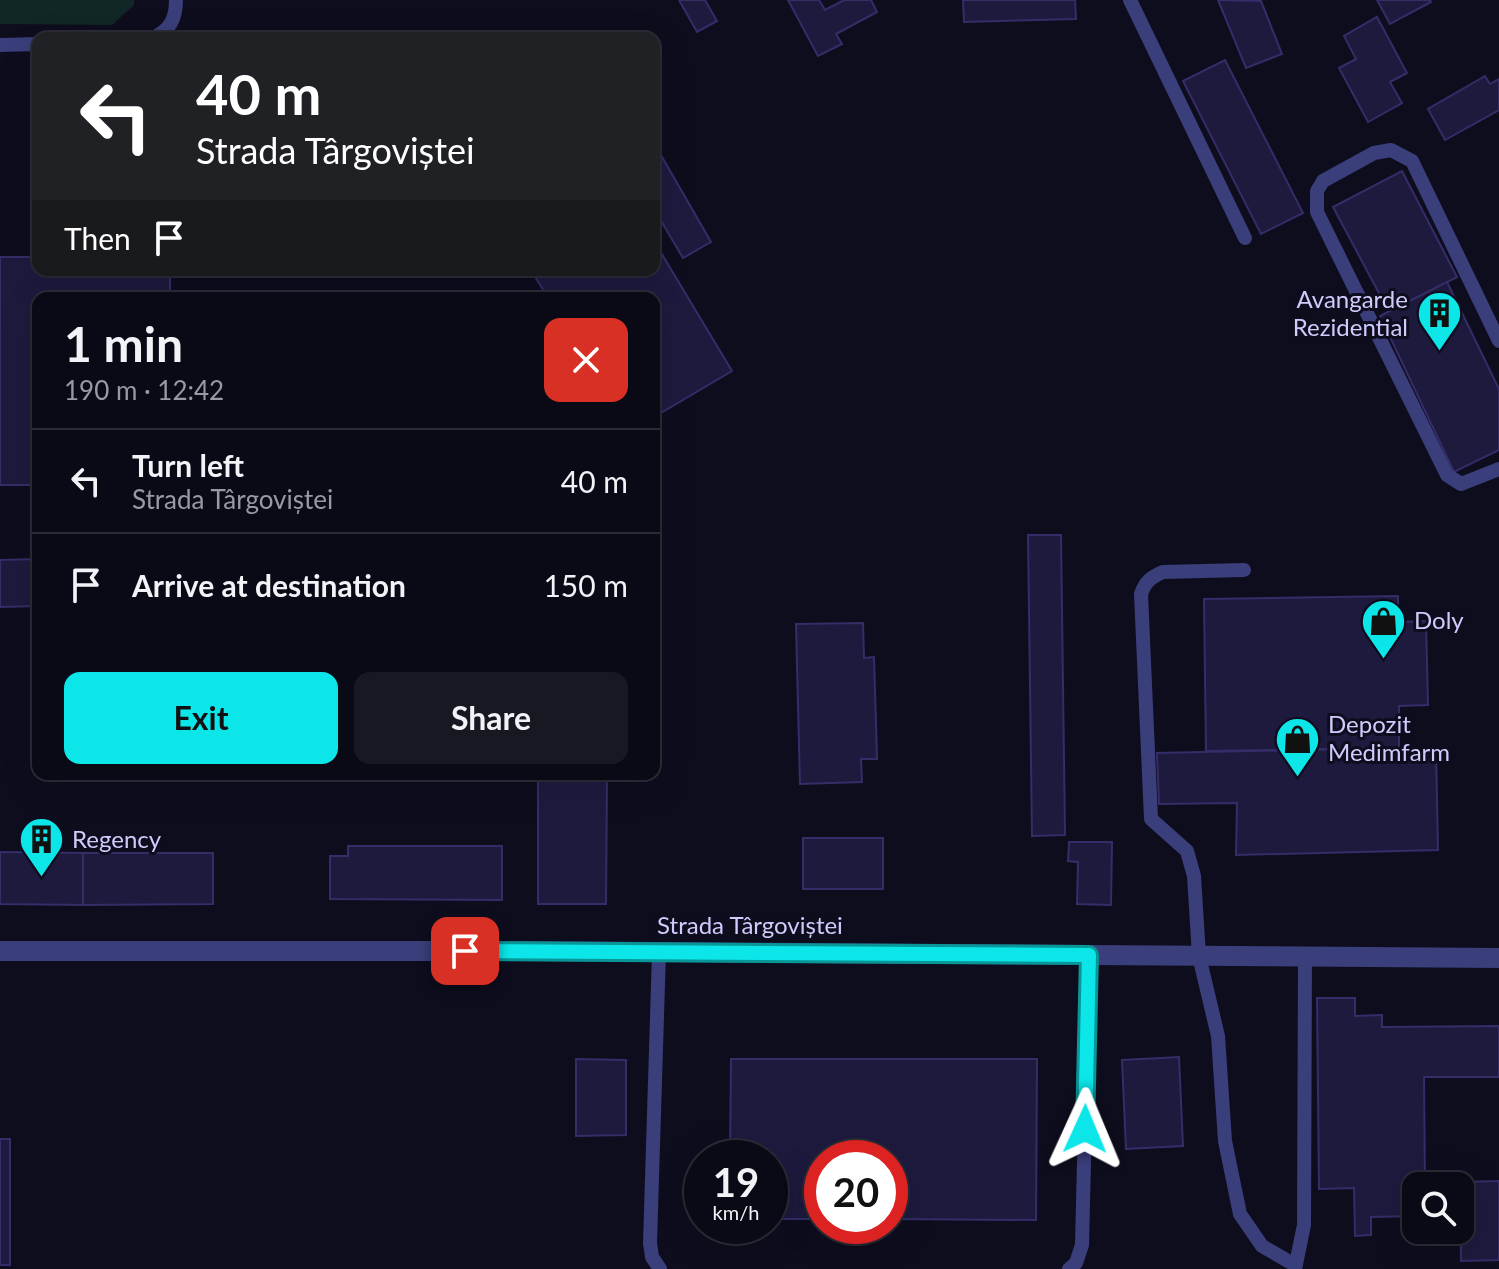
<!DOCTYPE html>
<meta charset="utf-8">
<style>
body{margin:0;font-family:Lato,sans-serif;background:#181823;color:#f1f3f6;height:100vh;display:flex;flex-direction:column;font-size:30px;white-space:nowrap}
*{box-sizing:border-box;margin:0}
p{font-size:26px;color:#999aa1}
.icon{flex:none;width:44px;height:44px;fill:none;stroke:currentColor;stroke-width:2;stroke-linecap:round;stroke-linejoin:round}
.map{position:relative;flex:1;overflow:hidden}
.panel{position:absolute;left:32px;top:292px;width:628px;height:488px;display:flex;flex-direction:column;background:#0a0a16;border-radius:16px;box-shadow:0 8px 32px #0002,0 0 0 2px #2a2b35}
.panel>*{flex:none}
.guide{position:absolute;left:32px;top:32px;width:628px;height:244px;border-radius:16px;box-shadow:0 8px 32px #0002,0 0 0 2px #2a2b35;background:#202124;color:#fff;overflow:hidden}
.controls{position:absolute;left:1402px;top:1172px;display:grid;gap:16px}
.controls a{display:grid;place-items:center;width:72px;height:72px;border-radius:16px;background:#0a0a16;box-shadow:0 8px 32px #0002,0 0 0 2px #2a2b35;font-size:40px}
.speed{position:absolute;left:684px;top:1140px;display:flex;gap:16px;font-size:40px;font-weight:700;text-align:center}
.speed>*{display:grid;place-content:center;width:104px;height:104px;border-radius:50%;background:#0a0a16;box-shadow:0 8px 32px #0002,0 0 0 2px #2a2b35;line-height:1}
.speed small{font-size:20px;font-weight:400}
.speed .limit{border:12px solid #d22;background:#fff;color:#111}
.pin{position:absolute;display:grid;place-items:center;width:68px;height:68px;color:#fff;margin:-34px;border-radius:16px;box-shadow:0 4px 12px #0006}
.me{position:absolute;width:88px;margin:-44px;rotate:1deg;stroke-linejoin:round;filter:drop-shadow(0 0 6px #0008)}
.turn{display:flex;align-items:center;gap:28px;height:168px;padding:0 32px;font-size:36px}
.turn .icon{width:104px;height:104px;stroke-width:2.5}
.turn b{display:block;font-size:56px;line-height:68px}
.then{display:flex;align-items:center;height:76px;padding:0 32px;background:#0003;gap:16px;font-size:30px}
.round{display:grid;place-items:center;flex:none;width:84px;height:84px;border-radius:16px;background:#181823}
.overview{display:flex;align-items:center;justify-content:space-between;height:136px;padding:0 32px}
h1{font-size:48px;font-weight:700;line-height:60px}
.action{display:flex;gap:16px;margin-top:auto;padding:16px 32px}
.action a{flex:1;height:92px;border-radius:16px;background:#0ce6e9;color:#111;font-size:32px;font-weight:700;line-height:92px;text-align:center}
.action a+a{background:#181823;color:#f1f3f6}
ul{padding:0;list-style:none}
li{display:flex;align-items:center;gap:24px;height:104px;padding:0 32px;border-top:2px solid #2a2b35}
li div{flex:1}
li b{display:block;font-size:30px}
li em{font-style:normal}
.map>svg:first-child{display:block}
.green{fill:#102725}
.building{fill:#1e1a3e;stroke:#342d68;stroke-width:2}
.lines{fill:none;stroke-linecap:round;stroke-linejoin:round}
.service{stroke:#3a3e7a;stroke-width:14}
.tertiary{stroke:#3a3e7a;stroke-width:20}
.route-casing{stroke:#089697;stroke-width:20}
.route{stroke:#0ce6e9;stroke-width:14}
.labels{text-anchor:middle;stroke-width:6;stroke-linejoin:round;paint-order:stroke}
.poi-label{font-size:24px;fill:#ceccfc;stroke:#0e0d1e;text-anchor:start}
.street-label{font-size:24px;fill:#ceccfc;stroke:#0e0d1e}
</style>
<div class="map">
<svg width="1499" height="1269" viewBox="0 0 1499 1269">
<rect width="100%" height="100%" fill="#0e0d1e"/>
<!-- green -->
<path class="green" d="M0,0h134v5l-22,20 -112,-1z"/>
<!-- building -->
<g class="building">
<path d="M679,0h26l12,21 -20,11z"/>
<path d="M788,0h31l6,10 19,-10h27l6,12 -41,22 6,10 -24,12z"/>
<path d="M963,0h112l1,19 -112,3z"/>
<path d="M1218,0l43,1 21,53 -36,14z"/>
<path d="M1377,0h53l1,2 -41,22z"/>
<path d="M1377,17l30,56 -17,9 12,21 -34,19 -29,-54 17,-9 -12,-23z"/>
<path d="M1225,60l78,153 -42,21 -78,-153z"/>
<path d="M1485,76l5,8 9,-5v31l-54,30 -17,-31z"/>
<path d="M654,143l57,99 -28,16 -29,-49z"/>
<path d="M1402,171l55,106 -68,35 -56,-105z"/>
<path d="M654,241l78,130 -78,46v-119h-106l-17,-28h123z"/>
<path d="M0,257h38v13h132v28h-132v187h-38z"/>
<path d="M1447,282l52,107v61l-45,22 -74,-156z"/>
<path d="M1028,535h33l4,300 -33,1z"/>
<path d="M38,559v47l-38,1v-47z"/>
<path d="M1398,596v26l28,-1 2,84 -29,1v42l-193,3 -2,-152z"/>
<path d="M863,623l1,35 10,-1 3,102h-16l1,23 -62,2 -4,-160z"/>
<path d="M1399,748l37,1 2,101 -202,5 1,-52 -78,1 -2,-51z"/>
<path d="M538,776l69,1 -1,127h-68z"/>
<rect x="803" y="838" width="80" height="51"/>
<path d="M1069,842h43l-1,63 -34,-1 1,-42 -10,-1z"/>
<path d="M348,846h154v54l-172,-1v-43h18z"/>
<path d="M0,852l83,1v52l-83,-1z"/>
<path d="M83,853h130v51l-130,1z"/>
<path d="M1317,998h38v18l27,-1v12l117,-1v51h-75l1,109h-9v30l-45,1v18l-16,1 -1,-48 -35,1z"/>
<path d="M1179,1057l4,89 -57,3 -4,-89z"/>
<path d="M576,1059l50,1v75l-50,1z"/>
<path d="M731,1059h306l-1,161 -146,-1v-61h-68v61h-52v-61h-40z"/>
<rect x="0" y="1139" width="10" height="126"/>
<path d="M1499,1181v79l-38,1 -1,-79z"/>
</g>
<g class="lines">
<!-- service -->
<g class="service">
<path d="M1130,0l115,238"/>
<path d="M153,38c17,-8 23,-19 23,-38"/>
<path d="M0,45l38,-1"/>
<path d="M1499,341l-87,-180 -21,-11 -17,3 -51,28 -6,10v21l130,263 14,9 38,-15"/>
<path d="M1244,570l-81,2c-12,5 -18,10 -22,22l10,225 36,32 7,25 5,80 19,80 7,105 15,73 22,32 33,19"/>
<path d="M659,952l-9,291 2,14 8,12"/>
<path d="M1069,1269l7,-6 6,-18 7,-290"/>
<path d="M1295,1269l9,-44 1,-268"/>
</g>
<!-- tertiary -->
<path class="tertiary" d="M0,951h525l974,7"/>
</g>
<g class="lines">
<defs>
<path id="route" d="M465,951l624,4 -4,174"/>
</defs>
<!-- route casing -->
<use href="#route" class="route-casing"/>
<!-- route -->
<use href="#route" class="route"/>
</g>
<!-- icons -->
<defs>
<symbol id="building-pin" viewBox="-11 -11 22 30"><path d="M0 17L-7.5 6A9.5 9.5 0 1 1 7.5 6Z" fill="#0ce6e9" stroke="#0e0d1e"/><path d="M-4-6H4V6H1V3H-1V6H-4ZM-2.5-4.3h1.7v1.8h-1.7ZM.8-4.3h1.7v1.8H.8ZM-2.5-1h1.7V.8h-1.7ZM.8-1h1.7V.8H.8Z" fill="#111"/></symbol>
<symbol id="shop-pin" viewBox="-11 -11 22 30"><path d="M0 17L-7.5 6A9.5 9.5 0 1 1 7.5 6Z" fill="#0ce6e9" stroke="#0e0d1e"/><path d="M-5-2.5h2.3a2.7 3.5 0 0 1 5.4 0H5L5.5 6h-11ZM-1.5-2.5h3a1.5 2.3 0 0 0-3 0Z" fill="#111"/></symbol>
</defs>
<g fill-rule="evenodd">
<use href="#building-pin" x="1414" y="288" width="51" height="69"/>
<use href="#shop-pin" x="1358" y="596" width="51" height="69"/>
<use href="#shop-pin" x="1272" y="714" width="51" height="69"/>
<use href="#building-pin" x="16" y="814" width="51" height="69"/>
</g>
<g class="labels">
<!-- poi labels -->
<g class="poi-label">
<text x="1408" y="308" text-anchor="end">Avangarde<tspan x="1408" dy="28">Rezidential</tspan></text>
<text x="1414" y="629">Doly</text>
<text x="1328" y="733">Depozit<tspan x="1328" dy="28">Medimfarm</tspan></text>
<text x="72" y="848">Regency</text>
</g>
<!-- street labels -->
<g class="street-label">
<text x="750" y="934">Strada Târgoviștei</text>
</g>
</g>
</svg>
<div class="controls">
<a><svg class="icon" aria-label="search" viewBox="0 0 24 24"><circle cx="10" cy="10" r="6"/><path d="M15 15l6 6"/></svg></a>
</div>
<div class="speed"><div>19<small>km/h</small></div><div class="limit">20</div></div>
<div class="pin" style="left:465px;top:951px;background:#d93025"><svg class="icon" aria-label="arrive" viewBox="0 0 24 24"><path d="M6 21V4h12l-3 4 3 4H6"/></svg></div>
<svg class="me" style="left:1085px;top:1129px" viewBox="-20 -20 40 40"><path d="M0-17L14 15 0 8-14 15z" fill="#0ce6e9" stroke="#fff" stroke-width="4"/></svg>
<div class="guide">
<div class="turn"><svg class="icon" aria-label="left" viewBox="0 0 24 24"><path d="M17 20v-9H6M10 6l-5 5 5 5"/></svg><div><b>40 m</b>Strada Târgoviștei</div></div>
<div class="then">Then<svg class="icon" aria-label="arrive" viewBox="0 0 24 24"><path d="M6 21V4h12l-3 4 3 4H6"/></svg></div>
</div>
<section class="panel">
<div class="overview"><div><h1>1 min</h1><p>190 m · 12:42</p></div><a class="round" style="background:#d93025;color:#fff"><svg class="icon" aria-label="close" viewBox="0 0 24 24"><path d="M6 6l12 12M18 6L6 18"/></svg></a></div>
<ul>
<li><svg class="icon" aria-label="left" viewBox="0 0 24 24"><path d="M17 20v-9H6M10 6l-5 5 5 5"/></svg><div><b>Turn left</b><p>Strada Târgoviștei</p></div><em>40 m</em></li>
<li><svg class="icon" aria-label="arrive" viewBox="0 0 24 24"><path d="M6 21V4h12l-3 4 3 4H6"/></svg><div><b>Arrive at destination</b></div><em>150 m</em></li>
</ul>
<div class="action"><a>Exit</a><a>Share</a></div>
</section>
</div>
